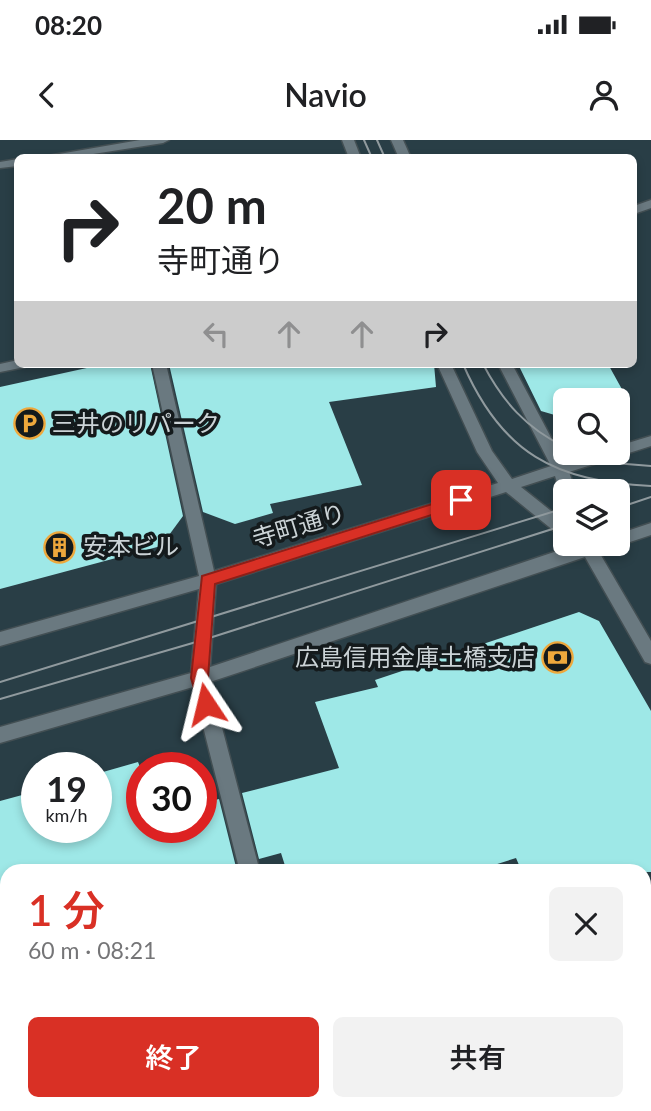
<!DOCTYPE html>
<html lang="ja">
<meta charset="utf-8">
<style>
body{margin:0;font-family:Lato,"Noto Sans JP",sans-serif;background:#f2f2f2;color:#202124;height:100vh;display:flex;flex-direction:column;font-size:26px;white-space:nowrap}
*{box-sizing:border-box;margin:0}
p{font-size:23px;color:#757577}
.icon{flex:none;width:38px;height:38px;fill:none;stroke:currentColor;stroke-width:2;stroke-linecap:round;stroke-linejoin:round}
.map{position:relative;flex:1;overflow:hidden}
.drawer{position:absolute;left:0px;top:724px;width:651px;height:247px;display:flex;flex-direction:column;background:#fff;border-radius:21px 21px 0 0;box-shadow:0 4px 10px #0003}
.drawer>*{flex:none}
.hud{position:absolute;left:14px;top:14px;width:623px;height:214px;border-radius:10px;box-shadow:0 4px 10px #0003;background:#fff;color:#202124;overflow:hidden}
.buttons{position:absolute;left:553px;top:248px;display:grid;gap:14px}
.buttons a{display:grid;place-items:center;width:77px;height:77px;border-radius:10px;background:#fff;box-shadow:0 4px 10px #0003;font-size:35px}
.speed{position:absolute;left:21px;top:612px;display:flex;gap:14px;font-size:35px;font-weight:700;text-align:center}
.speed>*{display:grid;place-content:center;width:91px;height:91px;border-radius:50%;background:#fff;box-shadow:0 4px 10px #0003;line-height:1}
.speed small{font-size:18px;font-weight:400}
.speed .limit{border:10px solid #d22;background:#fff;color:#111}
.pin{position:absolute;display:grid;place-items:center;width:60px;height:60px;color:#fff;margin:-30px;border-radius:14px;box-shadow:0 4px 10px #0006}
.me{position:absolute;width:77px;margin:-38px;rotate:350deg;stroke-linejoin:round;filter:drop-shadow(0 0 5px #0008)}
.turn{display:flex;align-items:center;gap:24px;height:147px;padding:0 28px;font-size:32px}
.turn .icon{width:91px;height:91px;stroke-width:2.5}
.turn b{display:block;font-size:49px;line-height:60px}
.lanes{display:flex;align-items:center;height:66px;padding:0 28px;background:#0003;justify-content:center;gap:35px;direction:ltr}
.lanes .off{opacity:.35}
.round{display:grid;place-items:center;flex:none;width:74px;height:74px;border-radius:10px;background:#f2f2f2}
.headline{display:flex;align-items:center;justify-content:space-between;height:119px;padding:0 28px}
h1{font-size:42px;font-weight:600;line-height:52px;color:#d93025}
.primary-button{display:flex;gap:14px;margin-top:auto;padding:14px 28px}
.primary-button a{flex:1;height:80px;border-radius:10px;background:#d93025;color:#fff;font-size:28px;font-weight:600;line-height:80px;text-align:center}
.primary-button a+a{background:#f2f2f2;color:#202124}
.status{display:flex;justify-content:space-between;align-items:center;height:49px;padding:0 35px;background:#fff;direction:ltr}
.status svg{height:19px;fill:currentColor}
header{display:flex;justify-content:space-between;align-items:center;height:91px;padding:0 28px;background:#fff;font-size:32px;font-weight:600}
.map>svg:first-child{display:block}
.built{fill:#293e46;fill-rule:evenodd}
.building{fill:#9ee8e7}
.lines{fill:none;stroke-linecap:round;stroke-linejoin:round}
.minor-casing{stroke:#434f53;stroke-width:3}
.minor{fill:#6a7980;fill-rule:evenodd}
.tram{stroke:#909a9e;stroke-width:2}
.route{fill:#d93025;stroke:#8d1f18;stroke-width:2}
.labels{text-anchor:middle;stroke-width:7;stroke-linejoin:round;paint-order:stroke}
.poi-label{font-size:24px;fill:#cbd3d6;stroke:#141a1c;text-anchor:start}
.street-label{font-size:24px;fill:#cbd3d6;stroke:#141a1c}
</style>
<div class="status"><b>08:20</b><svg viewBox="0 0 49 12"><path d="M0 12V9h3v3zM5 12V6h3v6zM10 12V3h3v9zM15 12V0h3v12zM26 1h20v11H26zM47 4h2v5h-2z"/></svg></div>
<header><svg class="icon" aria-label="back" viewBox="0 0 24 24"><path d="M15 5l-7 7 7 7"/></svg>Navio<svg class="icon" aria-label="person" viewBox="0 0 24 24"><circle cx="12" cy="8" r="4"/><path d="M4 21q1-7 8-7t8 7"/></svg></header>
<div class="map">
<svg width="651" height="971" viewBox="0 0 651 971">
<rect width="100%" height="100%" fill="#263338"/>
<!-- built -->
<path class="built" d="M0,0h651v971h-651zM18,18h616v206h-616zM565,261h53v52h-53zM565,352h53v52h-53zM37,628h59v60h-59zM142,628h59v60h-59zM7,732h637v232h-637z"/>
<!-- building -->
<g class="building">
<path d="M105,224h45l33,152 -22,30 -161,43v-202z"/>
<path d="M169,224h265l2,23 -107,15 33,83 -92,19 3,9 -38,11 -32,-12z"/>
<path d="M518,224h90l21,38 -11,4v-5h-53v17l-24,-7z"/>
<path d="M579,472l20,9 52,90v161h-129l-6,-14 -44,14h-185l-6,-19 -22,6 -17,-66 97,-25 -24,-66 63,-15 -3,-7z"/>
<path d="M138,622l4,10v56h59v-29l1,4 17,-4 17,68 -16,5h-213v85l-7,1v-157l37,-10v37h59v-54z"/>
</g>
<g class="lines">
<defs>
<g id="minor">
<path d="M140,0h29l-6,3 -95,15h-32z"/>
<path d="M342,0h12l7,18h-12z"/>
<path d="M391,0h12l8,18h-12z"/>
<path d="M18,19v7l-18,2v-6z"/>
<path d="M651,60v8l-17,6v-8z"/>
<path d="M18,220v4h9l-2,3 -25,5v-8z"/>
<path d="M152,224h14l48,207 284,-88 -21,-31 -40,-88h14l41,87 20,28 39,-13 -53,-102h14l52,98 29,-9h25v-7l33,-10v10l-82,26 7,20h-11v5l-5,-5 -5,-16 -34,11 44,35v15l-6,-2 -53,-43 -290,92 -6,83 368,-123h34l-2,4 -11,4 52,89v23l-6,-2 -60,-105 -375,125 50,190h-20l-47,-185 -193,56v-16l191,-54 8,-84 -199,57v-14l199,-56z"/>
<path d="M651,383v12l-33,11 -6,-2h6v-10z"/>
<path d="M651,850v22l-7,3v-22z"/>
<path d="M300,964h24l2,7h-24z"/>
<path d="M331,964h41l-3,7h-41z"/>
</g>
</defs>
<!-- minor casing -->
<use href="#minor" class="minor-casing"/>
<!-- minor -->
<use href="#minor" class="minor"/>
<!-- tram -->
<g class="tram">
<path d="M364,0l8,18"/>
<path d="M377,0l8,18"/>
<path d="M463,224c39,90 92,117 188,122"/>
<path d="M483,224c20,38 43,64 82,83"/>
<path d="M581,313l33,10 37,3"/>
<path d="M618,368l33,-11"/>
<path d="M0,542l565,-174"/>
<path d="M0,559l203,-59 362,-115"/>
</g>
</g>
<!-- route -->
<path class="route" d="M461,355l7,5 -2,4 -251,80 -7,94 7,26 -3,5h-12l-9,-31 11,-102z"/>
<!-- icons -->
<defs>
<symbol id="parking-ring" viewBox="-11 -11 22 22"><circle r="9.5" fill="#141a1c" stroke="#eea83c" stroke-width="1.5"/><path d="M-3.5-5.5H1a3.5 3.5 0 0 1 0 7H-1V5.5H-3.5ZM-1-3.4V-.6H.8a1.4 1.4 0 0 0 0-2.8Z" fill="#eea83c"/></symbol>
<symbol id="building-ring" viewBox="-11 -11 22 22"><circle r="9.5" fill="#141a1c" stroke="#eea83c" stroke-width="1.5"/><path d="M-4-6H4V6H1V3H-1V6H-4ZM-2.5-4.3h1.7v1.8h-1.7ZM.8-4.3h1.7v1.8H.8ZM-2.5-1h1.7V.8h-1.7ZM.8-1h1.7V.8H.8Z" fill="#eea83c"/></symbol>
<symbol id="bank-ring" viewBox="-11 -11 22 22"><circle r="9.5" fill="#141a1c" stroke="#eea83c" stroke-width="1.5"/><path d="M-6-4H6V4H-6ZM0-2.3a2.3 2.3 0 1 0 0 4.6a2.3 2.3 0 1 0 0-4.6Z" fill="#eea83c"/></symbol>
</defs>
<g fill-rule="evenodd">
<use href="#parking-ring" x="12" y="266" width="35" height="35"/>
<use href="#building-ring" x="42" y="390" width="35" height="35"/>
<use href="#bank-ring" x="540" y="500" width="35" height="35"/>
</g>
<g class="labels">
<!-- poi labels -->
<g class="poi-label">
<text x="52" y="292">三井のリパーク</text>
<text x="83" y="415">安本ビル</text>
<text x="535" y="526" text-anchor="end">広島信用金庫土橋支店</text>
</g>
<!-- street labels -->
<g class="street-label">
<text transform="translate(299 386) rotate(-17)" y="8">寺町通り</text>
</g>
</g>
</svg>
<div class="buttons">
<a><svg class="icon" aria-label="search" viewBox="0 0 24 24"><circle cx="10" cy="10" r="6"/><path d="M15 15l6 6"/></svg></a>
<a><svg class="icon" aria-label="layers" viewBox="0 0 24 24"><path d="M12 4l9 5-9 5-9-5zM3 14l9 5 9-5"/></svg></a>
</div>
<div class="speed"><div>19<small>km/h</small></div><div class="limit">30</div></div>
<div class="pin" style="left:461px;top:360px;background:#d93025"><svg class="icon" aria-label="arrive" viewBox="0 0 24 24"><path d="M6 21V4h12l-3 4 3 4H6"/></svg></div>
<svg class="me" style="left:206px;top:564px" viewBox="-20 -20 40 40"><path d="M0-17L14 15 0 8-14 15z" fill="#d93025" stroke="#fff" stroke-width="4"/></svg>
<div class="hud">
<div class="turn"><svg class="icon" aria-label="right" viewBox="0 0 24 24"><path d="M7 20v-9h11M14 6l5 5-5 5"/></svg><div><b>20 m</b>寺町通り</div></div>
<div class="lanes"><svg class="icon off" aria-label="left" viewBox="0 0 24 24"><path d="M17 20v-9H6M10 6l-5 5 5 5"/></svg><svg class="icon off" aria-label="ahead" viewBox="0 0 24 24"><path d="M12 20V5M6 11l6-6 6 6"/></svg><svg class="icon off" aria-label="ahead" viewBox="0 0 24 24"><path d="M12 20V5M6 11l6-6 6 6"/></svg><svg class="icon" aria-label="right" viewBox="0 0 24 24"><path d="M7 20v-9h11M14 6l5 5-5 5"/></svg></div>
</div>
<section class="drawer">
<div class="headline"><div><h1>1 分</h1><p>60 m · 08:21</p></div><a class="round"><svg class="icon" aria-label="close" viewBox="0 0 24 24"><path d="M6 6l12 12M18 6L6 18"/></svg></a></div>
<div class="primary-button"><a>終了</a><a>共有</a></div>
</section>
</div>
